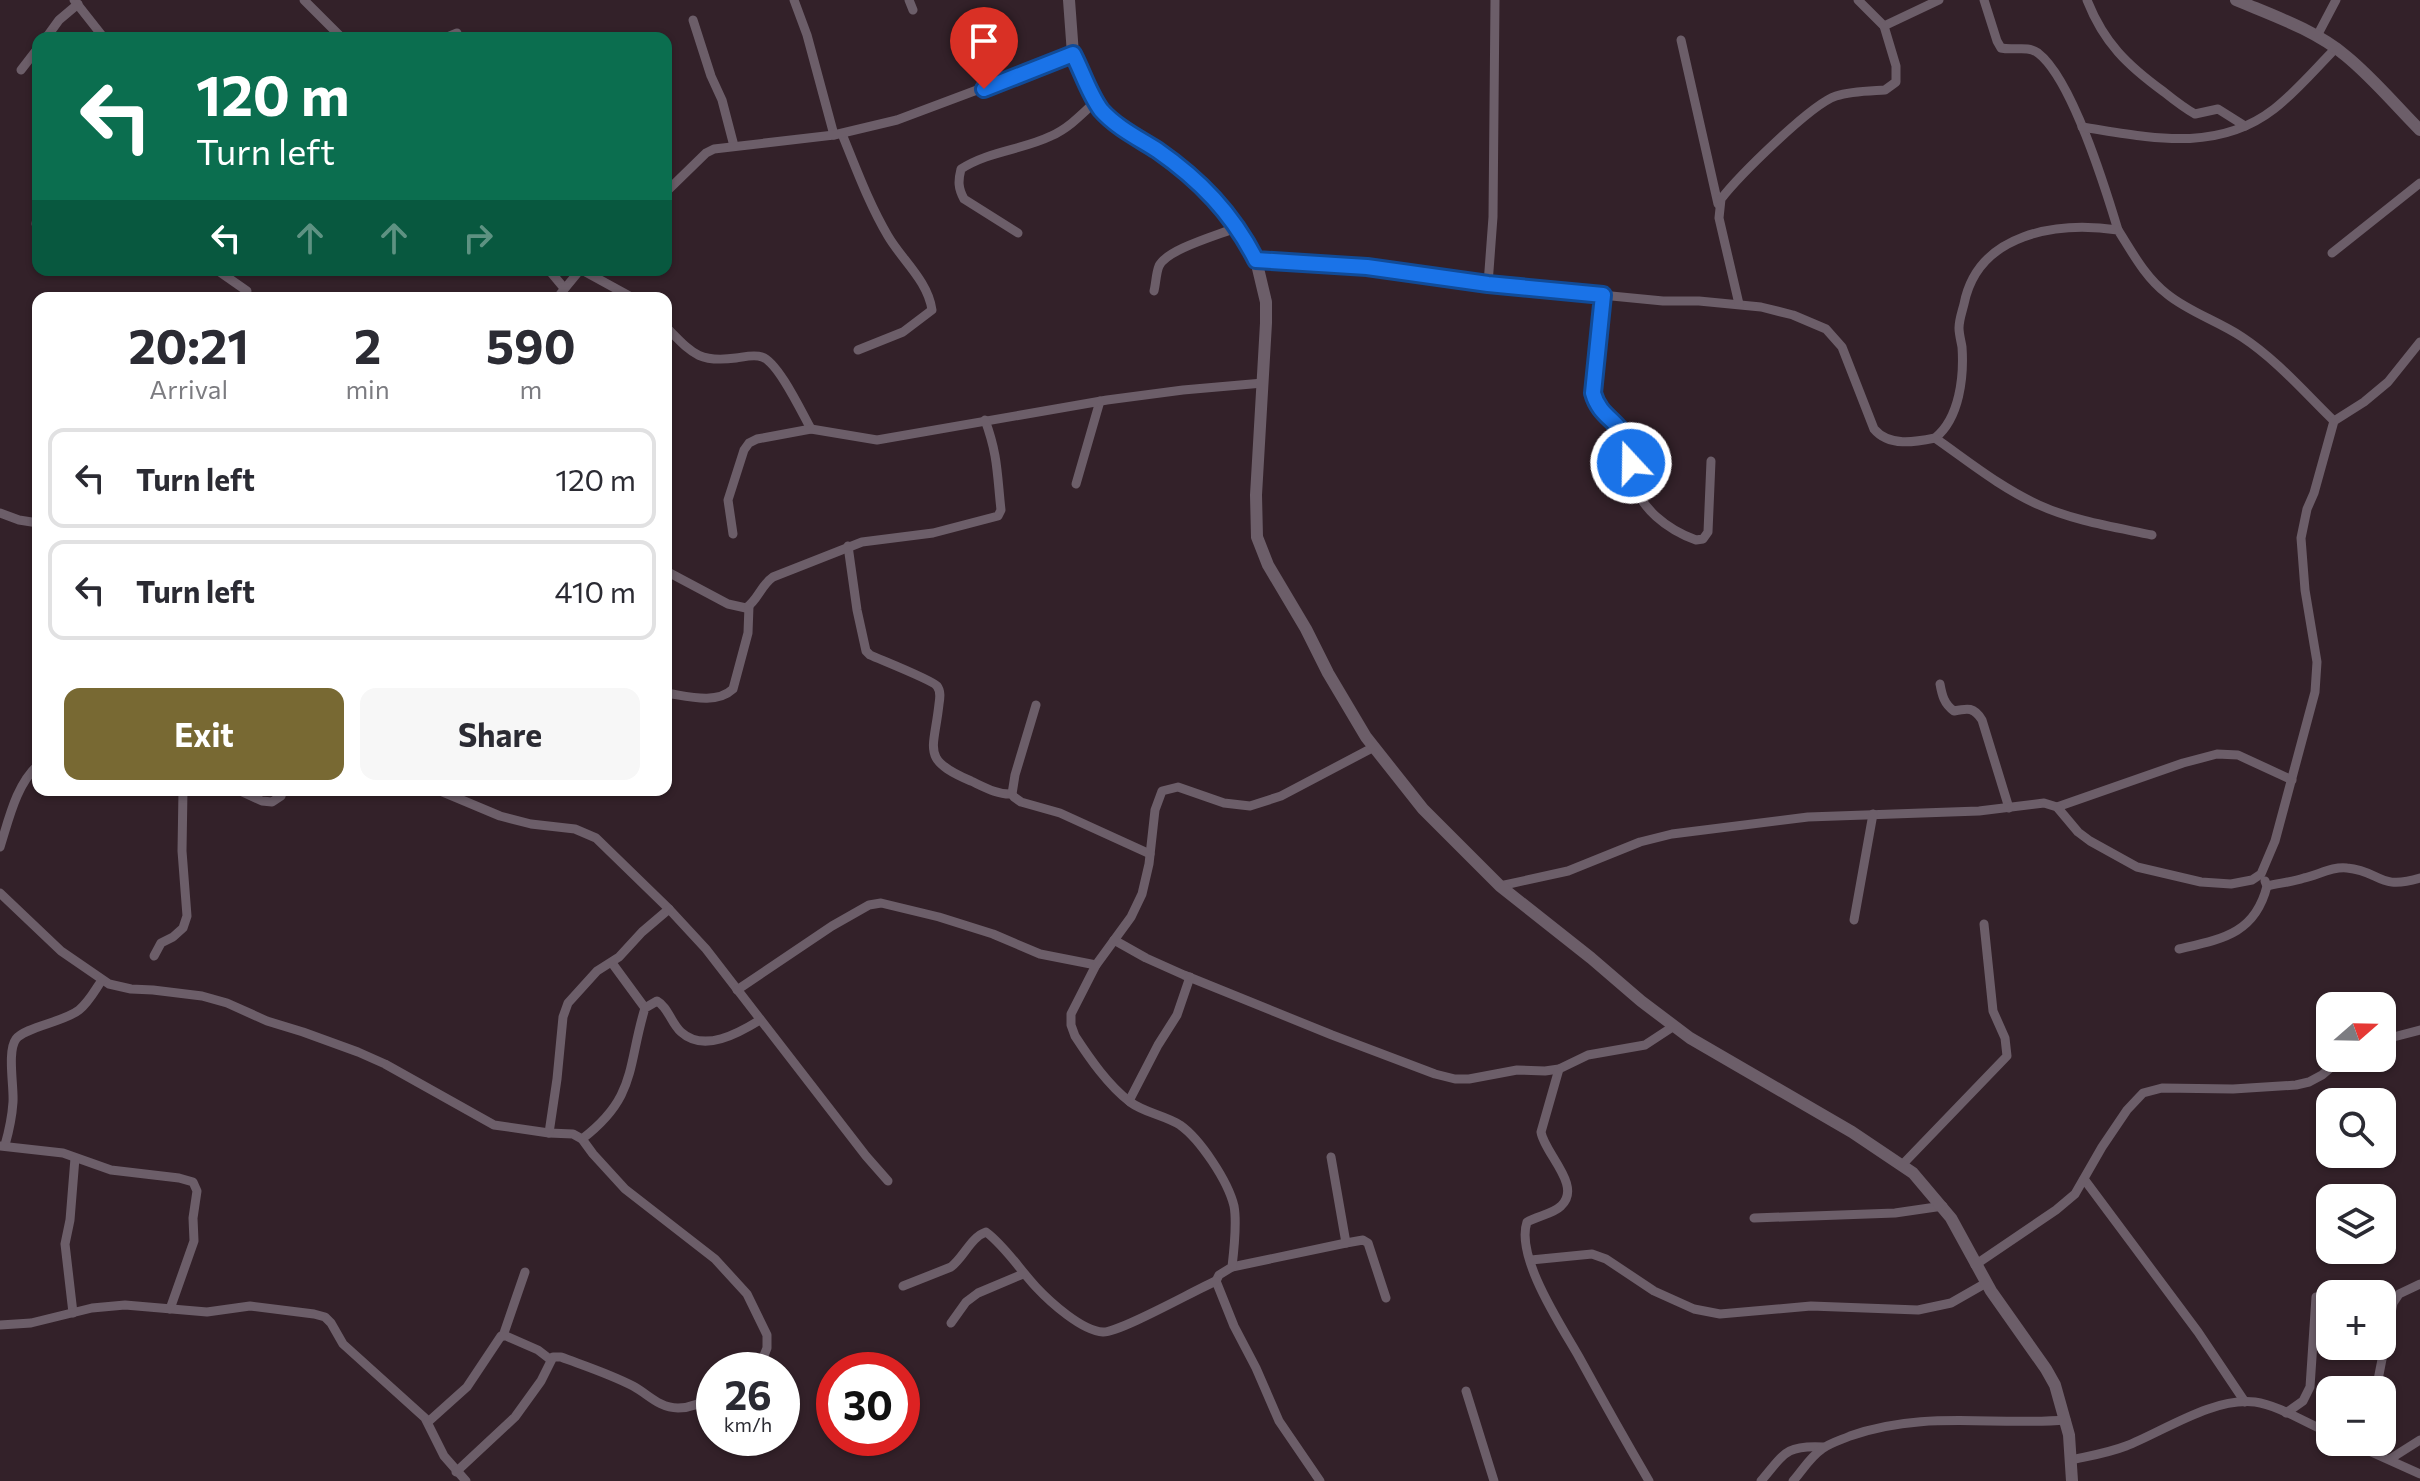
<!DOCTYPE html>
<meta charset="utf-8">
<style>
body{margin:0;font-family:Commissioner,sans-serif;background:#f7f7f7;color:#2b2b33;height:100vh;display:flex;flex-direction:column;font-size:30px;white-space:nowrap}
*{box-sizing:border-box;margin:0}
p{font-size:26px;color:#7c7c81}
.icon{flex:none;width:44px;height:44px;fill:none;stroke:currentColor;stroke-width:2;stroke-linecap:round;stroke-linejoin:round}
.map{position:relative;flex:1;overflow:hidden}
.side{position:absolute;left:32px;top:292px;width:640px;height:504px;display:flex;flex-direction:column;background:#fff;border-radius:16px;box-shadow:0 2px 6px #0004}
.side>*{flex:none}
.top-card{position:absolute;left:32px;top:32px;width:640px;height:244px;border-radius:16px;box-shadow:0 2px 6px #0004;background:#0b6e4f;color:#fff;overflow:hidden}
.needle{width:52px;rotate:70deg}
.buttons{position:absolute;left:2316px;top:992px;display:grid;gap:16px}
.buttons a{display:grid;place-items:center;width:80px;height:80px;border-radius:16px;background:#fff;box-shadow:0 2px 6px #0004;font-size:40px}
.speed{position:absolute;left:696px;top:1352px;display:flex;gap:16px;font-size:40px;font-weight:700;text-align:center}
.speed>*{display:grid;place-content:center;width:104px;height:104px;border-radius:50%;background:#fff;box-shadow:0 2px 6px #0004;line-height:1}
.speed small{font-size:20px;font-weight:400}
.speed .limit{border:12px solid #d22;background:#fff;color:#111}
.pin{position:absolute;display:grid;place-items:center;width:68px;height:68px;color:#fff;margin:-82px -34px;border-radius:50% 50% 50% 0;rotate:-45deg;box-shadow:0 0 8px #0007}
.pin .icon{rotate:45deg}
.me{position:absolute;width:88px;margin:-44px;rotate:339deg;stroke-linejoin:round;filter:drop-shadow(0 0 6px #0008)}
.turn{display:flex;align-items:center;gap:28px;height:168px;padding:0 32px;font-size:36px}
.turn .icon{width:104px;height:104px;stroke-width:2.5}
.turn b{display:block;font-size:56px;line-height:68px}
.lanes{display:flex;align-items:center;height:76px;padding:0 32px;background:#0003;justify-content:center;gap:40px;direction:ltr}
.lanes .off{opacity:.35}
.eta{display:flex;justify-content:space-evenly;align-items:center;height:136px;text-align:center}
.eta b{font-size:48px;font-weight:700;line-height:56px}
.button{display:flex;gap:16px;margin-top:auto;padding:16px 32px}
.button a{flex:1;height:92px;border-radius:16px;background:#786933;color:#fff;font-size:32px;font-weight:700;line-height:92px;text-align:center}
.button a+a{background:#f7f7f7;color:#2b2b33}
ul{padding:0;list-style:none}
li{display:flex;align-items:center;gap:24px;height:100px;margin:0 16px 12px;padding:0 16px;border:4px solid #e1e1e2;border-radius:16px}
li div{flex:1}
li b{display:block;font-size:30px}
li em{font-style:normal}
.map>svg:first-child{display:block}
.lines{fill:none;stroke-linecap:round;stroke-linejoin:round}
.minor{stroke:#6c5e69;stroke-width:9}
.tertiary{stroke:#6c5e69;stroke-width:12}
.route-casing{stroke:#114b97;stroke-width:20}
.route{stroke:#1a73e8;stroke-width:14}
</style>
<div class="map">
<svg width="2420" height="1481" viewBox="0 0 2420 1481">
<rect width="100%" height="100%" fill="#332129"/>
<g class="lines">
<!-- minor -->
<g class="minor">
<path d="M74,0l30,38"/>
<path d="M304,0l38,38"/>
<path d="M794,0l13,35 27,100"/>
<path d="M909,0l4,10"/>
<path d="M1858,0l26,26"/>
<path d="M1984,0l13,41 4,7c13,3 26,-3 37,5 34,26 67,134 80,177"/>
<path d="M2087,0c17,43 40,65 77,92 10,8 20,16 31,22l23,-5 27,17"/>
<path d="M693,20l18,56 11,24 12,46"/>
<path d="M2317,36l19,-36"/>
<path d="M46,38l13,-18 19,-16"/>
<path d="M445,38l12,-5"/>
<path d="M1681,40l37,164"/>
<path d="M21,70l17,-22"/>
<path d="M2082,127c65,10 134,27 192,-18 22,-17 42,-41 62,-61"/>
<path d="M842,134c14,34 27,70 46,102 14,24 40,45 44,74l-29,22 -45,18"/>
<path d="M666,192l40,-39 8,-4 120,-14 63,-15 176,-66"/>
<path d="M36,224l2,-13"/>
<path d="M1018,233l-54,-34c-6,-11 -6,-18 -3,-30 28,-18 61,-19 90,-33 18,-8 31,-22 45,-35"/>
<path d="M2332,253l88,-70"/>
<path d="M1256,260l111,7 121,17 175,17h36l62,6 32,8 33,14 16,18 32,82c15,18 41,13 61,9 25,-20 29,-62 27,-91 -1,-6 -3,-13 -3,-19 0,-8 3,-16 5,-24 14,-71 93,-83 154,-74 14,22 27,47 49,64 22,18 51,27 75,43 35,23 63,56 92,84"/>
<path d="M217,270l30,21"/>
<path d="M549,270l15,18"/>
<path d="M582,270l51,28"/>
<path d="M1488,284l5,-67 2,-217"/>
<path d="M1154,291c2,-8 2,-18 5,-25 8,-17 60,-31 79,-39"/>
<path d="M1603,295c-4,29 -12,70 -10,98 2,20 23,28 32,44 7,12 5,28 8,42 6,29 35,51 63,61l7,-1 5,-7 3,-71"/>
<path d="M557,298l23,-28"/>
<path d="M1739,304l-20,-86 2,-19c17,-22 90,-95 115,-103 15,-5 33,-5 49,-6l11,-8v-16l-12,-40 55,-26"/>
<path d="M666,327c26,26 32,36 70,31 8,-1 18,-4 26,-1 16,5 40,56 49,72"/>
<path d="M1935,438c33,23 66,50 104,67 35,16 75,22 113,30"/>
<path d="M1076,484l24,-83"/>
<path d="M0,513l19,7 19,3"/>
<path d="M733,534l-5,-34 16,-50 5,-7 8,-4 54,-10 66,11 230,-40 76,-10 80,-7"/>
<path d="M848,546l9,64 9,41 4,4c11,5 62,25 67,31 4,5 3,12 2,18 -5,47 -19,55 32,77 13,6 27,14 41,13"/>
<path d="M666,571l62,33 18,4c12,-8 15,-23 27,-31l89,-35 71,-9 65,-17 3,-6c-4,-36 -3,-55 -16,-90"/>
<path d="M1940,684c2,11 4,20 14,27 14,-3 20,-4 28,9l27,88"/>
<path d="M666,693c21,3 50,12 67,-4l15,-56 1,-27"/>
<path d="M1036,705l-21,70 -3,19 2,3 7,5 39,11 90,41"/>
<path d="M238,790l24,11 10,1 9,-6 2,-6"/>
<path d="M438,790l62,26 31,8 44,5 21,9 73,71 37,40 160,207 22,25"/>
<path d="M2057,807l126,-44 34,-9 21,1 54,25"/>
<path d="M0,847c9,-28 16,-62 38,-82"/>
<path d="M1500,886l68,-15 72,-29 32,-8 136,-17 171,-6 65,-8 13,4 21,25 12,9 47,26 64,15 30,2 21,-4 9,-6 14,-33 40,-149 2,-30 -12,-72 -4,-52 6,-29 7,-16 20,-72 30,-19 24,-20 32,-40"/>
<path d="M2267,886c13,-3 25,-4 37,-8 14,-3 29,-12 43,-10 34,3 31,23 73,10"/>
<path d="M0,893l61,58 48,33 22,5 22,1 49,6 25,7 40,18 36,11 55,20 27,12 109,61 55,8 24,1 9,5 11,15 32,35 90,70 32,35 20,41v13l-4,10 -15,12"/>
<path d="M1854,920l19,-106"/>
<path d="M1114,940l32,18 38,17 148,60 103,39 20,5h14l48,-9 28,1 14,-2 29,-14 57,-10 29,-19"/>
<path d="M2179,949c43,-10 76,-15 88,-63l-2,-5"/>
<path d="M154,956l7,-13 12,-6 10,-9 4,-12 -5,-65 1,-61"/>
<path d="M612,963l33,45"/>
<path d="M737,990l95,-64 37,-21 12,-2 58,14 54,17 47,20 56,11"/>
<path d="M2382,1040l38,-10"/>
<path d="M1559,1069l-18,63c3,21 42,54 20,74 -8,8 -24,10 -34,16 -12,35 35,105 52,135 23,42 46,83 70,124"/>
<path d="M1129,1101l29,-56 19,-30 13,-38"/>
<path d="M549,1133l8,-54 6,-62 5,-14 29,-32 22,-14 23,-25 27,-23"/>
<path d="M582,1139c55,-42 45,-72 63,-131l12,-7c11,6 14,22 24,31 23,21 58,1 79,-12"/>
<path d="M5,1145c4,-14 7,-28 8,-43 1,-16 -6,-51 3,-63 9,-12 48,-17 63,-29 10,-8 16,-20 23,-30"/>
<path d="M0,1146l63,7 48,17 68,8 14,4 4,9 -4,27 1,23 -24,68"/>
<path d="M1902,1165l105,-109 -2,-18 -12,-27 -9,-87"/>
<path d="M2084,1179l114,153 47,70"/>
<path d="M1754,1218l141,-5 48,-7"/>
<path d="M1346,1243l17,-3 5,3 18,55"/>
<path d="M1531,1260l61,-6 14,5 48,32 40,18 26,5 91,-8 107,4 33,-7 35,-20"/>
<path d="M1975,1265l81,-55 19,-16 27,-47 25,-37 16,-17 19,-5 71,1 63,-4 13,-3 13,-7 20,-17"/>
<path d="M1232,1267l114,-24 -15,-86"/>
<path d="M1216,1281l3,-6 13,-8c2,-17 5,-45 2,-61 -6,-25 -34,-67 -54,-81 -16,-10 -35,-12 -50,-23 -22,-17 -40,-43 -55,-66l-4,-11v-11l25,-49 35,-48 11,-23 7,-30 6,-54 7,-19 16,-4 46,16 26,3 31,-10 93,-49"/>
<path d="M903,1286l48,-19c13,-10 20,-30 35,-35 19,14 34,38 50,55 14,15 46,44 67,45 16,1 92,-42 113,-51l18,45 22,42 23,53 41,60"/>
<path d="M73,1313l-8,-69 5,-24 5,-62"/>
<path d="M951,1323l15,-21 12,-9 45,-19"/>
<path d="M0,1325l31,-2 61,-15 33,-3 82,7 43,-6 64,8 11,3 6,6 12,21 82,74 19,38 22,25"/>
<path d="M503,1336l22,-64"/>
<path d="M2376,1390l17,-87 6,-9 21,-10"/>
<path d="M1466,1391l28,90"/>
<path d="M2286,1413l17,-12 7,-14 6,-90"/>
<path d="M428,1422l39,-35 34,-51h5l32,14 13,10"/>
<path d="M2349,1442l71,32"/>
<path d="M2390,1459l30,-19"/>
<path d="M2071,1460c18,-4 37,-7 55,-14 38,-15 87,-49 129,-44 23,3 53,22 75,31"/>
<path d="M456,1472l59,-55 26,-36 12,-24h8c24,9 49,17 72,29 15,8 26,22 45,22 12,0 26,-6 36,-13"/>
<path d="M1761,1481c23,-27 24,-36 62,-34"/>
<path d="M1793,1481c9,-10 17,-24 29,-32 8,-6 19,-9 28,-13 74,-26 140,-10 216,-16"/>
</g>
<!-- tertiary -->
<g class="tertiary">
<path d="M1069,0l4,54 23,47 5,9 14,12 67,46 22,20 31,34 21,38 10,42v21l-10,172 1,42 11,28 38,64 22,44 38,64 57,72 77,77 91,72 50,43 49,37 162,94 61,41 38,45 40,73 55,78 9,16 14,50 3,46"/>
<path d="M2236,0c38,16 79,30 110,56 27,22 50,50 74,74"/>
</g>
</g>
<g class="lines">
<defs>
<path id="route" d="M984,89l89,-35c9,17 16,40 28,56 15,17 37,28 56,40 43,30 75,63 99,110l111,7 121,17 115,11 -10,98c6,22 22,26 32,43 5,9 5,18 6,27"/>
</defs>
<!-- route casing -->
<use href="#route" class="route-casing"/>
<!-- route -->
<use href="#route" class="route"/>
</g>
</svg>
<div class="buttons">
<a><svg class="needle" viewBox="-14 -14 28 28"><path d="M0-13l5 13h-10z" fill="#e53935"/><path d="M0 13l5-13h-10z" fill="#7c7c81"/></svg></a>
<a><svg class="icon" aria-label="search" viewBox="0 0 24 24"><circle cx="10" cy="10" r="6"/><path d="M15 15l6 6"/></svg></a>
<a><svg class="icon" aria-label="layers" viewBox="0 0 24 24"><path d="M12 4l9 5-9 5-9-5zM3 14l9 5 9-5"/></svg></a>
<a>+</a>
<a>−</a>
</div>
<div class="speed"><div>26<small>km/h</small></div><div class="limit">30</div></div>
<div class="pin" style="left:984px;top:89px;background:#d93025"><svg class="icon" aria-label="arrive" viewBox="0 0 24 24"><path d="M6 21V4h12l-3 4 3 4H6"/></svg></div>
<svg class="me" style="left:1631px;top:463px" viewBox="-20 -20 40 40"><circle r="17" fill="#1a73e8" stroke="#fff" stroke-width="3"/><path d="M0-11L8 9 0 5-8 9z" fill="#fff"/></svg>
<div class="top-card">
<div class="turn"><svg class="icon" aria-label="left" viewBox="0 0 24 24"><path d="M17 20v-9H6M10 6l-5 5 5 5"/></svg><div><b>120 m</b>Turn left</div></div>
<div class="lanes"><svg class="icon" aria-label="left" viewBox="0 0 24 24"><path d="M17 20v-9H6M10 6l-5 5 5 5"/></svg><svg class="icon off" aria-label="ahead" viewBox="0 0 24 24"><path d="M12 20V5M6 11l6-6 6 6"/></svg><svg class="icon off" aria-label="ahead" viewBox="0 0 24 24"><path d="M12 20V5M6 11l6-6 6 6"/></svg><svg class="icon off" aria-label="right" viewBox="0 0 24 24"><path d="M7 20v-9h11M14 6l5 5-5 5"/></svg></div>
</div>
<section class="side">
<div class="eta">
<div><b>20:21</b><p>Arrival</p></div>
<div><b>2</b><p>min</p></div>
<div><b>590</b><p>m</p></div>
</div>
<ul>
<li><svg class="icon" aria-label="left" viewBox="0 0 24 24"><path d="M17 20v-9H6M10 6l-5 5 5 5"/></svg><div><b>Turn left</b></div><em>120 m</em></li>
<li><svg class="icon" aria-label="left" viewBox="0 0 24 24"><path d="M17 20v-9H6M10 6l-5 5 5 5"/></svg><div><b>Turn left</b></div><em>410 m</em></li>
</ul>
<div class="button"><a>Exit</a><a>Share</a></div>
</section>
</div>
